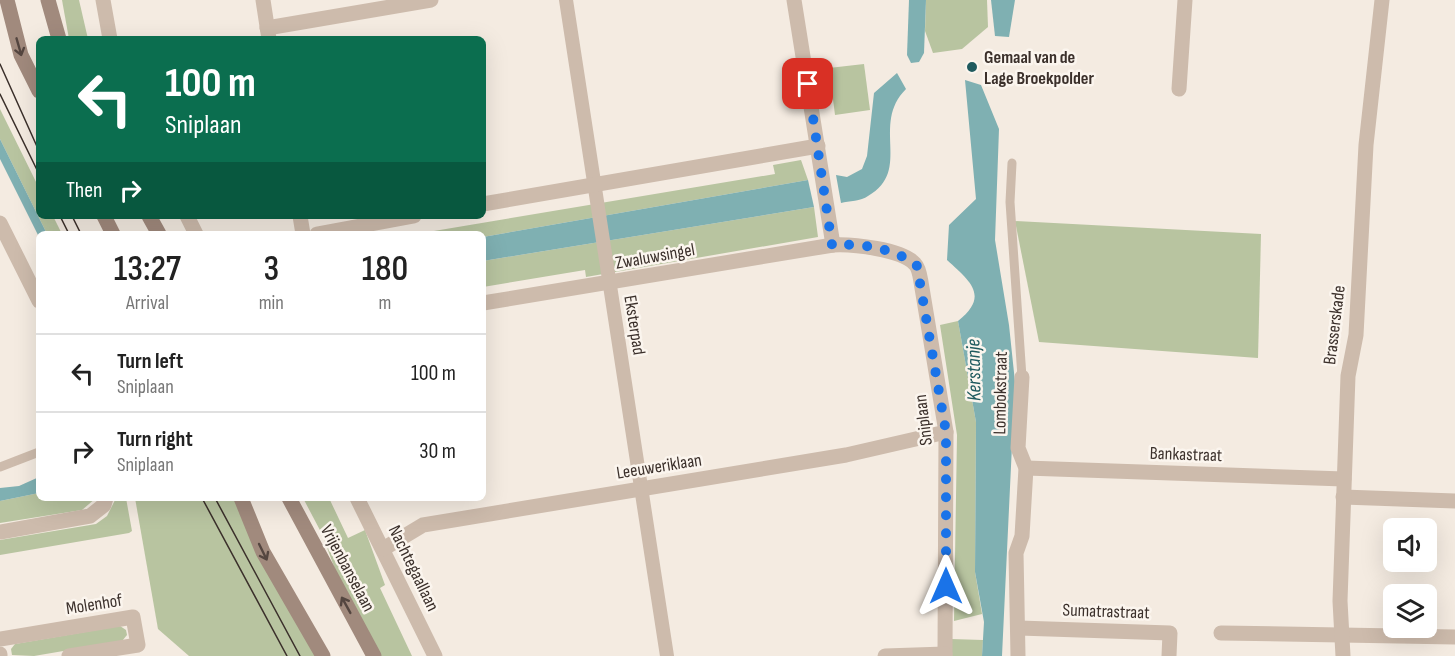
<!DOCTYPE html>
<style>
body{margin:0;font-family:"Sofia Sans Condensed",sans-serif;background:#f6f6f6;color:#222;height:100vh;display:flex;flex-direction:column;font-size:22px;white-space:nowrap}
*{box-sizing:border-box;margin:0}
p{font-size:20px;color:#767676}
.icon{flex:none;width:33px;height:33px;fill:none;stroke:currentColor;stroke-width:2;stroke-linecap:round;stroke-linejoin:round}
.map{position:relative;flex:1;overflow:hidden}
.drawer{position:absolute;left:36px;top:231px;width:450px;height:270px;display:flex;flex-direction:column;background:#fff;border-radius:9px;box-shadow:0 6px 24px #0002}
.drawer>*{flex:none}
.guide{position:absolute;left:36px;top:36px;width:450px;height:183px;border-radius:9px;box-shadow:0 6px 24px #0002;background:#0b6e4f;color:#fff;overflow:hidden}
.controls{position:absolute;left:1383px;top:518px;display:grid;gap:12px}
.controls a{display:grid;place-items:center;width:54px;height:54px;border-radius:9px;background:#fff;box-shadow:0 6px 24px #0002;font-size:30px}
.pin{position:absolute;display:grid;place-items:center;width:51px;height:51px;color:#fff;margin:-26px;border-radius:12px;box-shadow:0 3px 9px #0006}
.me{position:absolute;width:66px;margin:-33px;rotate:0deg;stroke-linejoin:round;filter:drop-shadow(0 0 4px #0008)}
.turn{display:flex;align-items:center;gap:21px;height:126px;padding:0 30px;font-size:27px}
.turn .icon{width:78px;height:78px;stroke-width:2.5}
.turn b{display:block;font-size:42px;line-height:51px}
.then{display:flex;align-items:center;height:57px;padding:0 30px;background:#0003;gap:12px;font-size:22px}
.eta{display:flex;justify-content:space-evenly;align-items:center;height:102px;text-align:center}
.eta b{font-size:36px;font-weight:600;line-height:42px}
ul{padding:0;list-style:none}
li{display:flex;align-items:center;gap:18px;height:78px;padding:0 30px;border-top:2px solid #e0e0e0}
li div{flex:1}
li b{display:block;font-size:22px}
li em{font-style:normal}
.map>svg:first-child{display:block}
.green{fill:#b8c4a0}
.water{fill:#7fb0b2}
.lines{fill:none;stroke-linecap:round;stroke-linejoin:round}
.service{stroke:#cdbbac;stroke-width:9}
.pedestrian{stroke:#cdbbac;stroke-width:14}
.minor{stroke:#cdbbac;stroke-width:15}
.secondary{stroke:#a18a7d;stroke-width:15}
.tram{stroke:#3b302b;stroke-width:1.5}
.oneway{stroke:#544640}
.route{stroke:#1a73e8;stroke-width:10;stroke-dasharray:0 18}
.poi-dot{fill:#1f5a5e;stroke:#fbf5ee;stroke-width:2}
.labels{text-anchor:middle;stroke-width:5;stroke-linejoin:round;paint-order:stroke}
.poi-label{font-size:18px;font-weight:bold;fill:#3b302b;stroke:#fbf5ee;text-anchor:start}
.street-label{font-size:18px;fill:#3b302b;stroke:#fbf5ee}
.water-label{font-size:20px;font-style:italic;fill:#1f5a5e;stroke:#fbf5ee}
</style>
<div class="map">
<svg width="1455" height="656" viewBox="0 0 1455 656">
<rect width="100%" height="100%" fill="#f4ebe1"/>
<!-- green -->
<g class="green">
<path d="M62,0h17l9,39h-19z"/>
<path d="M926,0h61l1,27 -26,22 -29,4 -8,-22z"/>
<path d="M864,64l6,46 -35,5 -6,-47z"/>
<path d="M0,109l39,79v28h14l9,18h-15l-47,-95z"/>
<path d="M801,160l7,20 -325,57v-3h-67l359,-60 -2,-9z"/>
<path d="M814,207l4,30 -232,40 -1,-7 -102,17v-26z"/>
<path d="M1015,221l246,13 -3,124 -219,-16z"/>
<path d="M958,321l18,101 -1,150 7,42 -28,7 3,-186 -17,-110z"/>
<path d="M39,493v5h57l-14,12 -82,13v-22z"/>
<path d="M116,498h10l6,33 -3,2 -129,22v-15l96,-16 11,-8z"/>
<path d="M135,498h99l82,158h-127l-31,-27z"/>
<path d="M303,498h26l19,40 17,-8 20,55 -5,3 32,68h-31l-38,-65 -21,-57z"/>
<path d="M120,626l6,4 1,5 -5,6 -88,15 -22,-1 -1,-6 4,-5z"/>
<path d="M951,639l32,1 -1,16h-31z"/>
</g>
<!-- water -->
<g class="water">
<path d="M909,0h17l-2,53 -5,9 -8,1 -4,-8z"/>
<path d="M991,0h24l-6,37 -14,-1z"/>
<path d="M897,73l9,16c-36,36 7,81 -38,107 -7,5 -19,5 -27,7l-5,-28 11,2 15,-8 5,-13 7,-63z"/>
<path d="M965,80l16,5 18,44 -4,111 14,85 6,57 -13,274h-20l2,-34 -9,-50 1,-150 -18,-101c32,-25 12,-40 -11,-61l2,-35 27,-26z"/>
<path d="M0,139l47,95h-8v3l-39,-78z"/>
<path d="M808,180l6,27 -331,54v-24z"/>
<path d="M39,477v16l-39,8v-13l19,-2z"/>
</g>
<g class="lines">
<!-- service -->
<g class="service">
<path d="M1012,163l-2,39 12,175"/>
<path d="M0,467l39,-15"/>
</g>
<!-- pedestrian -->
<path class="pedestrian" d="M566,0l101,656"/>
<!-- minor -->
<g class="minor">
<path d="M103,0l7,39"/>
<path d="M263,0l6,39"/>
<path d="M794,0l39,245c19,-1 69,4 82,19 4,4 5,12 6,18l25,150 -1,224"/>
<path d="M267,28l164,-28"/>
<path d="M1179,89l6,-89"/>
<path d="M483,204l335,-58"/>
<path d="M187,216l9,18"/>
<path d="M300,216l3,18"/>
<path d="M0,223l39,78"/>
<path d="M317,234l97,-18"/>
<path d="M483,303l350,-58"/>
<path d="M1026,468l318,11"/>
<path d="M1343,497l112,4"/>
<path d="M357,498l78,158"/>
<path d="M0,532l90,-16 14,-11 2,-7"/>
<path d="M383,549l40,-24 423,-70 100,-23"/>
<path d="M1019,628l151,5 -1,23"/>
<path d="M1221,633l234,4"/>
<path d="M0,639l133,-22 5,28 -69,11"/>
<path d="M0,654v2"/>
<path d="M885,656l60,-2"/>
<path d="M1018,656l-2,-103 6,-17 4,-68 -8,-20 4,-71"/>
<path d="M1343,656l-3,-55 8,-225 8,-41 10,-190 16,-145"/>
</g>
<!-- secondary -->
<g class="secondary">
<path d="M7,0l14,55 18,36"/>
<path d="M48,0l11,39"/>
<path d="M104,216l9,18"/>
<path d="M149,216l10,18"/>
<path d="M241,498l22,54 60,104"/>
<path d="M289,498l85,158"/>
</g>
<!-- tram -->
<g class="tram">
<path d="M0,64l39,87"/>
<path d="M0,94l39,80"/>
<path d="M60,216l9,18"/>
<path d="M72,216l9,18"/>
<path d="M202,498l85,158"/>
<path d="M215,498l85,158"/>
</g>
</g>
<!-- one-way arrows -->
<defs><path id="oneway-shaft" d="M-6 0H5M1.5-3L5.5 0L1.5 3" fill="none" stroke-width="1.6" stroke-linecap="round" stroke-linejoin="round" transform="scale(1.5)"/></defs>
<g class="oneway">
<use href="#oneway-shaft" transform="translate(19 47) rotate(74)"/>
<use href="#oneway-shaft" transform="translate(263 552) rotate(64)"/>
<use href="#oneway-shaft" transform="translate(346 605) rotate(-119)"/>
</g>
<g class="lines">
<!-- route -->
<path class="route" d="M808,84l24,161c27,-2 64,3 85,21l29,166v154"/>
</g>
<!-- markers -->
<circle class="poi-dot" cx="972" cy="67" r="6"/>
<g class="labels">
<!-- poi labels -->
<g class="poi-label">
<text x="984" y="63">Gemaal van de<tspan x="984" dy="21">Lage Broekpolder</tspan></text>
</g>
<!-- street labels -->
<g class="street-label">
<text transform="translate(655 256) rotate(-10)" y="6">Zwaluwsingel</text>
<text transform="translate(635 325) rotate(81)" y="6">Eksterpad</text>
<text transform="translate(1334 325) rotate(-83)" y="6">Brasserskade</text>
<text transform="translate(1000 393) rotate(-89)" y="6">Lombokstraat</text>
<text transform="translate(923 420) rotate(-97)" y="6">Sniplaan</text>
<text transform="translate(1186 454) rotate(2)" y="6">Bankastraat</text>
<text transform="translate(659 466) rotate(-9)" y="6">Leeuweriklaan</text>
<text transform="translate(348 568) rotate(62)" y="6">Vrijenbanselaan</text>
<text transform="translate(414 568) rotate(64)" y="6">Nachtegaallaan</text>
<text transform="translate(94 604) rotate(-9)" y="6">Molenhof</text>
<text transform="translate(1106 611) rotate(2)" y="6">Sumatrastraat</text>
</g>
<!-- water labels -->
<g class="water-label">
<text transform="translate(973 370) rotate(-91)" y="7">Kerstanje</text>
</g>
</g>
</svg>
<div class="controls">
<a><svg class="icon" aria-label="sound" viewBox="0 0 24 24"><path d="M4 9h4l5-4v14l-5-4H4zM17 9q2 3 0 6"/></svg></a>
<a><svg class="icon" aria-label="layers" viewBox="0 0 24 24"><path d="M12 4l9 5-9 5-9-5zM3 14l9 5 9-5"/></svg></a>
</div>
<div class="pin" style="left:808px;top:84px;background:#d93025"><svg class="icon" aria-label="arrive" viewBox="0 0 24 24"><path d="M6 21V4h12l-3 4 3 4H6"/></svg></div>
<svg class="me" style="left:946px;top:586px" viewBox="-20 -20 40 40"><path d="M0-17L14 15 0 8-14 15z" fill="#1a73e8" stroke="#fff" stroke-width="4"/></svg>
<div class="guide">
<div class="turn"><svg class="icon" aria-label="left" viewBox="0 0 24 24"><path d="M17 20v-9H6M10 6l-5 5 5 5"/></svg><div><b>100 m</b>Sniplaan</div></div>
<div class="then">Then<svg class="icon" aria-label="right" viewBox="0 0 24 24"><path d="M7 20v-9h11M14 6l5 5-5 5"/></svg></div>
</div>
<section class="drawer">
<div class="eta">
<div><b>13:27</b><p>Arrival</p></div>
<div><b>3</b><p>min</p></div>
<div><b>180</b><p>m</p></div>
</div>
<ul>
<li><svg class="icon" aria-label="left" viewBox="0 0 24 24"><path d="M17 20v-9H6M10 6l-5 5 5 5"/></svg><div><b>Turn left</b><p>Sniplaan</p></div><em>100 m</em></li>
<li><svg class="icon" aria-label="right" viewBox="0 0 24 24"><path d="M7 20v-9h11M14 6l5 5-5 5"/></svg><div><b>Turn right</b><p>Sniplaan</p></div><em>30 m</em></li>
</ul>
</section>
</div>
